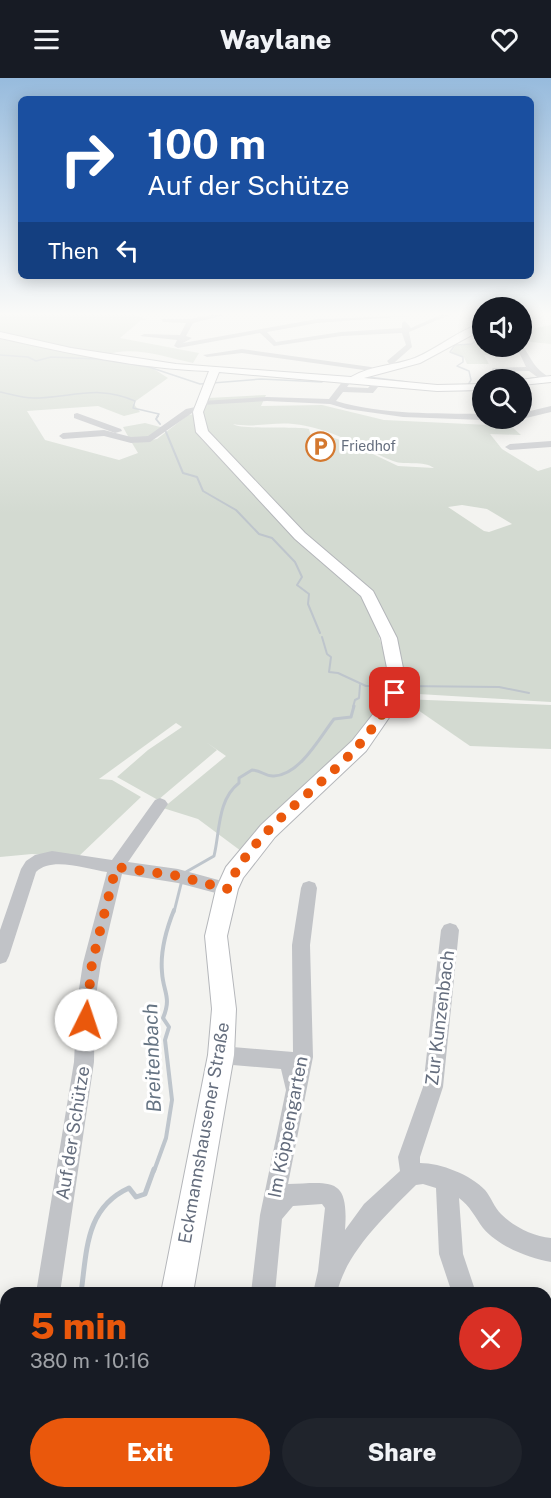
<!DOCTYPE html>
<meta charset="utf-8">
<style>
body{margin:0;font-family:"Public Sans",sans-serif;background:#20242c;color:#f1f3f6;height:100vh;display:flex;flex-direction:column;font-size:22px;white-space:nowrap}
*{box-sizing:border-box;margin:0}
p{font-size:20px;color:#9ea1a6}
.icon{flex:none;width:33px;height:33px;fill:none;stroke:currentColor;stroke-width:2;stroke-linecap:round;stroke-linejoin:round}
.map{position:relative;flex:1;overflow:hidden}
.details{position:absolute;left:0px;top:1209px;width:552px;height:212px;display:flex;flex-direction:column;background:#171b24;border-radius:18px 18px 0 0;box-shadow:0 3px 15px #0003}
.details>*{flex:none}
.hud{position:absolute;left:18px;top:18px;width:516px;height:183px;border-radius:9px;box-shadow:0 3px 15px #0003;background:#1a4fa0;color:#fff;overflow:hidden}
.buttons{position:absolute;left:472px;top:219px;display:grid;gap:12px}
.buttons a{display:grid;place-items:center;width:60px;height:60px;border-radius:50%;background:#171b24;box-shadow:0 3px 15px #0003;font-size:30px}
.pin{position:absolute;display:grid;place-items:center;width:51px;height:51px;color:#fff;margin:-26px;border-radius:12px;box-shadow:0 3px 9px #0006}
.me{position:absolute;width:66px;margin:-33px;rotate:4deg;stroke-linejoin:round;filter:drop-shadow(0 0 4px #0008)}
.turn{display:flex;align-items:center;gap:21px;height:126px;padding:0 30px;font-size:27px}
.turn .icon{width:78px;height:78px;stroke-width:2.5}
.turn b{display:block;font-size:42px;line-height:51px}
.then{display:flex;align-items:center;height:57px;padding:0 30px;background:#0003;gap:12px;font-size:22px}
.round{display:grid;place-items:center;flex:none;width:63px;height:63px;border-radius:32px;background:#20242c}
.summary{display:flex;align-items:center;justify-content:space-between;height:102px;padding:0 30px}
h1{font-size:36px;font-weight:800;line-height:45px;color:#ea580c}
.primary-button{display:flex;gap:12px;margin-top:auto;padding:12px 30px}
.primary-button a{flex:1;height:69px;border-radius:36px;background:#ea580c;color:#fff;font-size:24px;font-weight:800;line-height:69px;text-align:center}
.primary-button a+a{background:#20242c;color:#f1f3f6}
header{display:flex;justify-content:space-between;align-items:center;height:78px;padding:0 30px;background:#171b24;font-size:27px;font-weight:800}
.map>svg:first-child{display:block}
.green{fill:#d3dad1;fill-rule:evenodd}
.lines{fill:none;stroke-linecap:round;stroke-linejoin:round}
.stream-far4{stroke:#bec5cc;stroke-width:1.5}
.stream-far3{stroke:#bec5cc;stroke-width:2}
.stream-far2{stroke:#bec5cc;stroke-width:3}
.stream-far1{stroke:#bec5cc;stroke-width:4}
.stream{stroke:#bec5cc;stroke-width:5}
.major-casing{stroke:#b4b6ba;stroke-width:2}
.minor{fill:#c1c3c7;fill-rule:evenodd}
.major{fill:#fff;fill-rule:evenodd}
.route{stroke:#ea580c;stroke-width:10;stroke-dasharray:0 18}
.labels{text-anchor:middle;stroke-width:6;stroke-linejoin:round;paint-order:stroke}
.far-poi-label{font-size:14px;fill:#656e7e;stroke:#fff;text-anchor:start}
.near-street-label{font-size:18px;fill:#656e7e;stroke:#fff}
.near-water-label{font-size:20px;font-style:italic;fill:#657483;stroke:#fff}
</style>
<header><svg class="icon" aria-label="menu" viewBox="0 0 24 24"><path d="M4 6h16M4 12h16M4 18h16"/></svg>Waylane<svg class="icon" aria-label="heart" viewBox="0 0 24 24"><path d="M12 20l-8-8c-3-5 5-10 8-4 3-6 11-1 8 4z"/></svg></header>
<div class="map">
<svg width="551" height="1420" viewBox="0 0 551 1420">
<rect width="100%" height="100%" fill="#f3f3f0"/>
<!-- green -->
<g class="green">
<path d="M0,237h134l13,4 -6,1 -21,18 79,15 -6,10c-27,-6 -61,-18 -88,-8l-105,-22z"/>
<path d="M551,247v19l-29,-3 13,-13z"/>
<path d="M483,257v11l20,1 3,7 -22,1 5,9h-22l-3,-7 -13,-4 5,-8h17z"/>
<path d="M0,258l99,23 50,7 19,12 -35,25 7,9 -16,4 -26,-10 -71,5 18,29 74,20 19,-7 -6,-10 25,-4 31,-24 7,-1v10l7,16 95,97 57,49 17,24 19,63 -3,22 -35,49 -111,107 -43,-32 -35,-11 63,-52 -20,-14 11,8 -59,50 -41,-23 31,-27 34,-23 -6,-4 -77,56 13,1 29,17 -63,60 -46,-3 -32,3z"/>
<path d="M266,317l-5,11 61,-1 62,15 127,6 10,9 -31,-1 12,15 36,22 13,-4v235l-149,-9 -16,-74 -180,-187 -4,-21 6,-13zM233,346c20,4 40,-2 60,0 36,3 68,24 100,37 13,5 30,-1 41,7l-36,-2 -44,-21 -34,-12 1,7h6l3,11 -17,1 -5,-11 4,-1 -3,-11c-17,-3 -69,1 -76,-5zM462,427l25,4 25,15 -23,8 -5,-1 -36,-24z"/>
<path d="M145,345l19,5 -15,10h-20l-6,-11z"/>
<path d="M402,621l149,6v44l-81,-3z"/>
</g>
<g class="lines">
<!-- stream-far4 -->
<g class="stream-far4">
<path d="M522,239l9,-2"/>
<path d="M0,277l28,2 8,4 15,-4 46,2 52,8 51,17 61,-5 61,3"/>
<path d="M369,299l38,5"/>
<path d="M521,302l13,-2"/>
<path d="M468,307l3,-5 -2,-9 -12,-5 6,-4v-5l-13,-5 5,-7 17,-1 11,-10"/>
<path d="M470,307l13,-2"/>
<path d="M0,314c10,2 22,6 33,6 37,0 65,-14 102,3l-2,7 26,6 -2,3"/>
</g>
<!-- stream-far3 -->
<g class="stream-far3">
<path d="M158,338l-2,3 4,5"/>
<path d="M166,354l17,41 14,4 6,14 33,19 23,24 13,4 23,24 7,15 -5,8 12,9 -1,10 12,29"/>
<path d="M322,559l5,17 4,3 -2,15 9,1 28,13h19"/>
<path d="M403,608l96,1 30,6"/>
<path d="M353,629l2,-7 4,-2 1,-13"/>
</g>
<!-- stream-far2 -->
<g class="stream-far2">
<path d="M186,794l28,-16c6,-24 3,-56 25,-73v-5l13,-8c9,0 14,7 22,6 26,-1 46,-39 60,-57l17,-2 3,-11"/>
<path d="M174,834l7,-28"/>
</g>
<!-- stream-far1 -->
<path class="stream-far1" d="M154,1093l12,-33 6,-38 -7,-60 4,-13 -6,-9c9,-21 0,-26 -1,-46 -2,-22 4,-42 12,-62"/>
<!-- stream -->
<g class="stream">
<path d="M81,1215c6,-42 4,-85 48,-105l7,9 9,-3 9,-25"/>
<path d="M53,1420l2,-6"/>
</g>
<defs>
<g id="major">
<path d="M483,245v6l-63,34 -56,15 73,7 46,-1v6l-46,1 -218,-19 -16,40 5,19 97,102 68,58 24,47 8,40 -1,15 -7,13 -31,45 -91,86 -32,41 -5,11 -11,47 9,73 -2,46 -41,238h-32l47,-238 4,-46 -7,-73 11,-47 10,-22 35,-42 91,-84 29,-37 5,-11 3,-15 -8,-40 -20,-42 -66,-57 -99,-107 -3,-20 16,-41c-71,-2 -140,-18 -209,-33v-6l71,16 105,16 175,13c21,-12 43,-11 64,-19 24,-10 43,-28 68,-35z"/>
<path d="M551,298v6l-29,3v-5h-2z"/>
<path d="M130,1414h36l-1,6h-36z"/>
</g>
</defs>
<!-- major casing -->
<use href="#major" class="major-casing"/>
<!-- minor -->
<g class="minor">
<path d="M210,237h14l-31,8 -7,13 6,2 -9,5 134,-24 91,-3 -91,7 -50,9 9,10 65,-10 61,-4v-5l3,-2 6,7 29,-13h9l-40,17 3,15 -17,15 1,3 -4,2 -5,-6 19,-16 -4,-12 -61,3 -67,10 -14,-13 -82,15 -4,-2 3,-6 -37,-4 4,-2 36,1 6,-12 -23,-1 -2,-3h29z"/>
<path d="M522,267c11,16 11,22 28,33v4h-6l-15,-11 -39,1 3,-4 33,-1 -10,-21z"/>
<path d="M242,271l129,18 4,2 -4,2 -129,-18 -35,4 -4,-2z"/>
<path d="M346,299l7,2 -6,8 21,1 8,-9 7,2 -10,12 -30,-1 -7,9c46,14 99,12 147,13v4h3l-3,2 -80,-3 -56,-8 -17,-5 -63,-3 -65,4 -4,-2 4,-2 65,-4 62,2z"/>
<path d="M200,328l4,2 -1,2 -11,3 -42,29 -19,1 -27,-7 -41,3 -4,-3 4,-3 41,-3 27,7 17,-1 38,-27z"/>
<path d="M551,328v6l-29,7v-6z"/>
<path d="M77,335l44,16 1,2 -7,2 -41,-15v-4z"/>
<path d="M551,363v6l-41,3 -5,-3 5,-3z"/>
<path d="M160,720l5,2 3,4 -40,58 50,7 55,15 2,5 -2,5 -6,2 -49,-13 -56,-9 -21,89 -6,39 -1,60 -34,231h-24l38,-231 3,-60 6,-39 24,-91c-20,-3 -56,-16 -71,0l-27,84 -3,6 -6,2v-34l21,-61 5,-8 9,-6 17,-4 60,9 43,-60z"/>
<path d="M309,803l6,2 2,5 -7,57 3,112 -25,127c45,-2 61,-7 57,46l19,-26 36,-33 -2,-14 25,-70 18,-157 3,-5 6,-2 6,2 3,5 -16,157 -23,70v6c21,0 51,12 65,27 6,7 9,17 16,24 13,13 32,22 50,24v24c-23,-4 -53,-16 -68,-34 -8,-11 -13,-22 -24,-30l4,56 13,39h-24l-13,-39 -3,-66 -13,-4 -7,1c-29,29 -70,67 -79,108h-24l5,-22 7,-63 -3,-4 -29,2 -11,13 -7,74h-24l9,-78 26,-125 -5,-21 -60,-5 -7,-2 -3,-7 3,-7 7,-2 72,6 -1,-107 9,-57 2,-5z"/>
<path d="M6,1402v12h17l-1,6h-22v-16z"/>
<path d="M546,1412l3,8h-28l-2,-6h27z"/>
<path d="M225,1414h49l-1,6h-48z"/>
<path d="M355,1414h28l1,6h-28z"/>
</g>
<!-- major -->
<use href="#major" class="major"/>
</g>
<!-- sky -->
<linearGradient id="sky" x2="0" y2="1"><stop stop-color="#97bbdd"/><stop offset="0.54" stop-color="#fafaf8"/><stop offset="1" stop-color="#fafaf8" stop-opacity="0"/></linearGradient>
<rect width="551" height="436" fill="url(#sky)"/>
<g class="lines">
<!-- route -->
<path class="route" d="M86,942l6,-57 24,-96 62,9 49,13c26,-60 89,-96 131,-143 14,-16 27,-35 37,-53"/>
</g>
<!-- icons -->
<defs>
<symbol id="parking-ring" viewBox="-11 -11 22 22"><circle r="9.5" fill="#fff" stroke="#d4782f" stroke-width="1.5"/><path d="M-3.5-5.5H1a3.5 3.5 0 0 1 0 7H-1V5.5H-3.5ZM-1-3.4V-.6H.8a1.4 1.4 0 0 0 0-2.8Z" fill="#d4782f"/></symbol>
</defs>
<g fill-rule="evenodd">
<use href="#parking-ring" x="304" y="352" width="33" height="33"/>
</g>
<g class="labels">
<!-- far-poi labels -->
<g class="far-poi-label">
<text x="341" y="373">Friedhof</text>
</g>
<!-- near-street labels -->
<g class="near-street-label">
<text transform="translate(440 940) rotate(-83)" y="6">Zur Kunzenbach</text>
<text transform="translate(288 1049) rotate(-79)" y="6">Im Köppengarten</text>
<text transform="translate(73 1055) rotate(-81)" y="6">Auf der Schütze</text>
<text transform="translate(204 1055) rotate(-80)" y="6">Eckmannshausener Straße</text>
</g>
<!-- near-water labels -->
<g class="near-water-label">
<text transform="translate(152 980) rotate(-92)" y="7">Breitenbach</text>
</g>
</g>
</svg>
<div class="buttons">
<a><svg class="icon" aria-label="sound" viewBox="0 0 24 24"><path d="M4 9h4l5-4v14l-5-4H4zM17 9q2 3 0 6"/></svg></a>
<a><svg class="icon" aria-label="search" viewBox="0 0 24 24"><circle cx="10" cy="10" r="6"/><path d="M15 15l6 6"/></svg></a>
</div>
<div class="pin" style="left:395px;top:615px;background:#d93025"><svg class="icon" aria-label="arrive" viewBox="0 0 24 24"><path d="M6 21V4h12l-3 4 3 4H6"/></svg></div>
<svg class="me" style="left:86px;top:942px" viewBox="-20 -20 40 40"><circle r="19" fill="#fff"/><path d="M0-13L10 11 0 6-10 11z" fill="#ea580c"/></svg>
<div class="hud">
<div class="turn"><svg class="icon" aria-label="right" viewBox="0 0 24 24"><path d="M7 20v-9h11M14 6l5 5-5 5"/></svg><div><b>100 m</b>Auf der Schütze</div></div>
<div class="then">Then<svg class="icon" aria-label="left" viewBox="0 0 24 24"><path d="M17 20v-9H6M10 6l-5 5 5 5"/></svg></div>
</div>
<section class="details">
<div class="summary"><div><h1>5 min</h1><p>380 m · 10:16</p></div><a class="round" style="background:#d93025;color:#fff"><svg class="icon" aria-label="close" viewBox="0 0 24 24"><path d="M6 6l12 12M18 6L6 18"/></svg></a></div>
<div class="primary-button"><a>Exit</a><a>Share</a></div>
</section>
</div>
